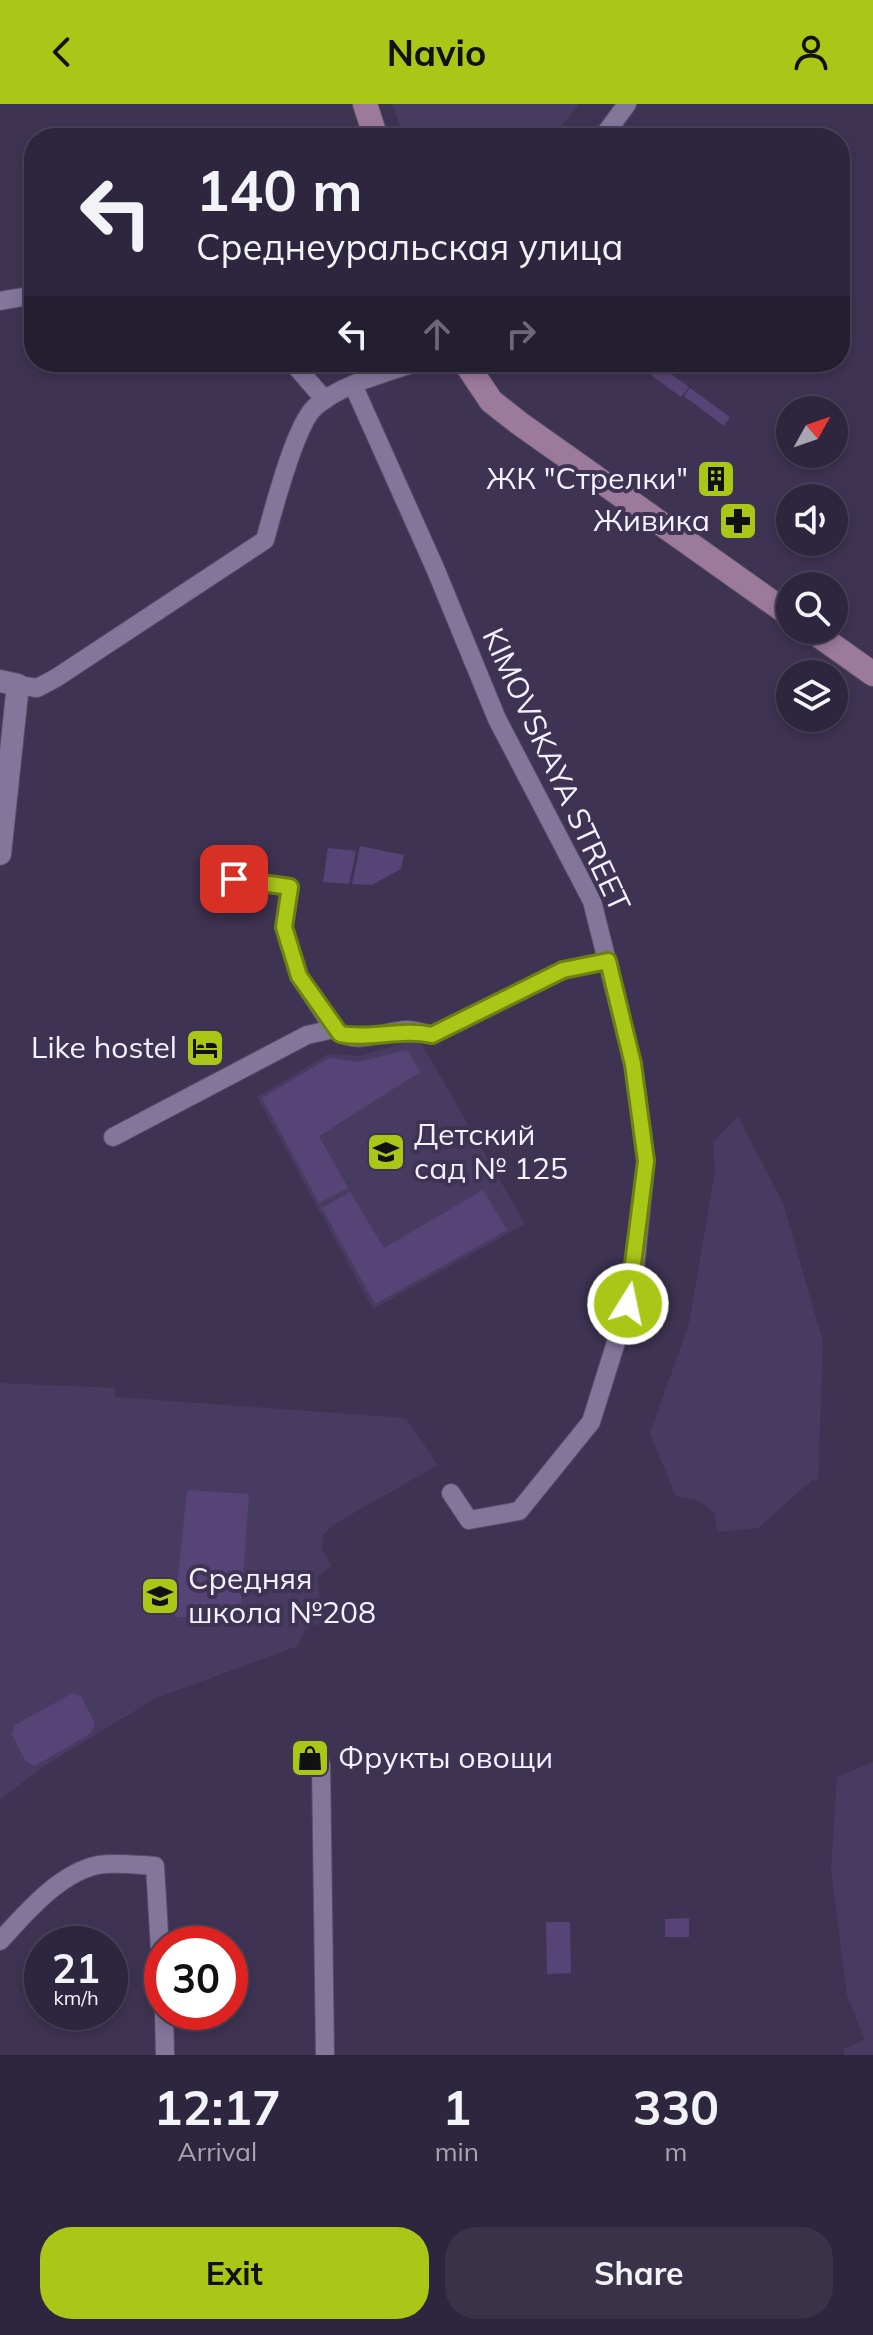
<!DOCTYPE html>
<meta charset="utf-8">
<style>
body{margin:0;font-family:Mulish,sans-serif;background:#3a3249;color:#f1f3f6;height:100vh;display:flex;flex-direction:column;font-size:30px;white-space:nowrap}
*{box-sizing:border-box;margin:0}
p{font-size:26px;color:#a7a5b0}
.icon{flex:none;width:44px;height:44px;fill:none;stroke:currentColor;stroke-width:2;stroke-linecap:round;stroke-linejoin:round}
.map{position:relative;height:1951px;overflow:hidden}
.side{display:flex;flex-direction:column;background:#2e263e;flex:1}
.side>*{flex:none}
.hud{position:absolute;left:24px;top:24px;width:826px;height:244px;border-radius:32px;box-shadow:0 4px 12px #0003,0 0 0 2px #494358;background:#2e263e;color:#f1f3f6;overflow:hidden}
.needle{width:52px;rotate:50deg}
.tools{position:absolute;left:776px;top:292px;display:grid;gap:16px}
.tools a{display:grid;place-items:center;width:72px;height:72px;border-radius:50%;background:#2e263e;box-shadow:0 4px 12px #0003,0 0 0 2px #494358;font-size:40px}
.speed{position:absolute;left:24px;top:1822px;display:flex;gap:16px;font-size:40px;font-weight:700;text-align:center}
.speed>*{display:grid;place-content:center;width:104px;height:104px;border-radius:50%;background:#2e263e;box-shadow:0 4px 12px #0003,0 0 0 2px #494358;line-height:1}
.speed small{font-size:20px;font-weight:400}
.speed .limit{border:12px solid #d22;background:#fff;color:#111}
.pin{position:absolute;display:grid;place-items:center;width:68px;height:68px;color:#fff;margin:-34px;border-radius:16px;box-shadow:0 4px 12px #0006}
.me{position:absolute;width:88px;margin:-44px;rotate:10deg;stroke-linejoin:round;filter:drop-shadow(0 0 6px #0008)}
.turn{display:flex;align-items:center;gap:28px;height:168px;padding:0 40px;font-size:36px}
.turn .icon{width:104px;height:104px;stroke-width:2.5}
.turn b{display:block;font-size:56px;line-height:68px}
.lanes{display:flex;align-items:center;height:76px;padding:0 40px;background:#0003;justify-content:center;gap:40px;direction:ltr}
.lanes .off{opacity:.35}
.eta{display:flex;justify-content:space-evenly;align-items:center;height:136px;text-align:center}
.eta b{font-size:48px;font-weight:700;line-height:56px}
.cta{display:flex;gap:16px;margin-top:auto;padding:16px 40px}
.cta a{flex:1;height:92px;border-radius:32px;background:#aac718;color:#111;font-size:32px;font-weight:700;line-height:92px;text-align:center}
.cta a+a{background:#3a3249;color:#f1f3f6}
header{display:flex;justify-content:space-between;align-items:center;height:104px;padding:0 40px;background:#aac718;color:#111;font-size:36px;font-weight:700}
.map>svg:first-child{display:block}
.built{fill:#483b61}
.green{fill:#574476}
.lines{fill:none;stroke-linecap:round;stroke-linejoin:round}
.minor-casing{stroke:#574e67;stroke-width:20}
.tertiary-casing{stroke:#574e67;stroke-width:24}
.secondary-casing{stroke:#574e67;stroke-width:26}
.minor{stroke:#82769a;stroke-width:18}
.tertiary{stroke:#82769a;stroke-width:22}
.secondary{stroke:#9b7a9b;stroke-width:24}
.route-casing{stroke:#6e8110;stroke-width:20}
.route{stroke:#aac718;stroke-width:14}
.labels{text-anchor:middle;stroke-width:8;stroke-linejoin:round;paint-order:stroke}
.poi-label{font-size:30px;fill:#f5f1fe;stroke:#3e3352;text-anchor:end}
.street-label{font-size:30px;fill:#f5f1fe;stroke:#3e3352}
</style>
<header><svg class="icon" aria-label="back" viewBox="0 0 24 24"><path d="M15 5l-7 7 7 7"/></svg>Navio<svg class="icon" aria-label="person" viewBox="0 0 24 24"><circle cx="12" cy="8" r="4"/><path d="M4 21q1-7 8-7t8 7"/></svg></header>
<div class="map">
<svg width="873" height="1951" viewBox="0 0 873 1951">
<rect width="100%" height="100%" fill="#3e3352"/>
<!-- built -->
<g class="built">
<path d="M392,0h187l-27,34h-147z"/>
<path d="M419,935l106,185 -152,85 -116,-212 71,-43 31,2z"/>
<path d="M738,1012l45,87 40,139 -5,139 -6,-1 -54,48 -41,4 -2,-18 -15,-13 -24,-5 -26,-63 39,-109 26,-153 -2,-29z"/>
<path d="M0,1279l115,5v9l291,21 32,47 -107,61 -8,9 -1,14 9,17 -14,11 6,45 -18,7 -7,17 -142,52 -112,68 -44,34z"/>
<path d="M873,1658v293h-29l-1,-6 22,-9 -18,-45 -16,-125 6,-93z"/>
</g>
<!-- green -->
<g class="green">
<path d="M659,261l30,22 -8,10 -29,-21z"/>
<path d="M690,284l40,29 -6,9 -40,-30z"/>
<path d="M360,742l44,9 -3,14 -29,16 -20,-1z"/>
<path d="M328,744l28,3 -7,33 -26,-2z"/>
<path d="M407,946l13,22 -101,64 29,52 -29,15 -57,-105 67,-40 30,4z"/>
<path d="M483,1086l24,40 -132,74 -53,-96 28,-16 34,56z"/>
<path d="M187,1386l62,4 -9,126 -66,-3z"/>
<path d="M73,1589l8,3 14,27 -4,10 -56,33 -10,-5 -13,-27 3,-9z"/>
<path d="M689,1814v19h-24v-18z"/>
<path d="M546,1818h24l1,51 -24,1z"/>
</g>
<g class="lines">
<defs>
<g id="minor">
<path d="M602,34l25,-34"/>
<path d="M0,197l34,-6"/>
<path d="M292,258l33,38"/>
<path d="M354,283l81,181 62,151 95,182 41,163 13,97 -13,127 -42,134 -72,89 -50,9 -18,-27"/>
<path d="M18,581l19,3 19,-10 209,-138c8,-29 30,-115 50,-133 26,-23 71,-34 103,-45"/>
<path d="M234,775l56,8 -6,40 15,49 35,53"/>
<path d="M113,1033l194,-102 27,-6c21,18 49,2 73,1 8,0 17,3 25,5l131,-65 45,-9"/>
<path d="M321,1660l4,291"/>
<path d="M0,1837c26,-28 59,-68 98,-76 18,-3 39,0 57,1l7,118"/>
<path d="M164,1908l1,43"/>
</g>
<path id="tertiary" d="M0,577l18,4 -18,169"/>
<g id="secondary">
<path d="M365,0l11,34"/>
<path d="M465,258l26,39 28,22 271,192"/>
<path d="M811,526l62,44"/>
</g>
</defs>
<!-- minor casing -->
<use href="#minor" class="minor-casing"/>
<!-- tertiary casing -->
<use href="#tertiary" class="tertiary-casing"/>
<!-- secondary casing -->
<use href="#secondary" class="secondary-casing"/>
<!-- minor -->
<use href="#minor" class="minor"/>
<!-- tertiary -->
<use href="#tertiary" class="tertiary"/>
<!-- secondary -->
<use href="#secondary" class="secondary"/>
</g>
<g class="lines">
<defs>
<path id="route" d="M234,775l56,8 -6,40 15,49 41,58c32,6 60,-6 92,1l131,-65 45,-9 25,103 13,97 -18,143"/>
</defs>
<!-- route casing -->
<use href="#route" class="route-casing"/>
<!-- route -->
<use href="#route" class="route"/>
</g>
<!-- icons -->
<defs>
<symbol id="building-square" viewBox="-11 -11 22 22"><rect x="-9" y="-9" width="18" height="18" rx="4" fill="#aac718" stroke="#3e3352"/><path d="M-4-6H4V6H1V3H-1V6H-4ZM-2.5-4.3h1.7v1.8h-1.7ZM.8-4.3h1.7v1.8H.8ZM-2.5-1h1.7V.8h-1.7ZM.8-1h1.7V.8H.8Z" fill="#111"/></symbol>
<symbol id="pharmacy-square" viewBox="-11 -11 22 22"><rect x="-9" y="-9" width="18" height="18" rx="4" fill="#aac718" stroke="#3e3352"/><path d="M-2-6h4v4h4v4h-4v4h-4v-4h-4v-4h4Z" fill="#111"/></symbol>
<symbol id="hotel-square" viewBox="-11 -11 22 22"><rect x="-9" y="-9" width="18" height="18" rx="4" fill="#aac718" stroke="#3e3352"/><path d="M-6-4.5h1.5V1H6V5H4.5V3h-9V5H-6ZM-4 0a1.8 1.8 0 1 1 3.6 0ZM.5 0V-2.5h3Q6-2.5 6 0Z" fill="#111"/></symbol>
<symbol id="school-square" viewBox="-11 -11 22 22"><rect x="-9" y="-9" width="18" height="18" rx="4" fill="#aac718" stroke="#3e3352"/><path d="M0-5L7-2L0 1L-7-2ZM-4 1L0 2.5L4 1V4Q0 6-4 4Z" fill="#111"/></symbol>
<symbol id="shop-square" viewBox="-11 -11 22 22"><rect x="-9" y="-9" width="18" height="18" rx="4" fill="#aac718" stroke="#3e3352"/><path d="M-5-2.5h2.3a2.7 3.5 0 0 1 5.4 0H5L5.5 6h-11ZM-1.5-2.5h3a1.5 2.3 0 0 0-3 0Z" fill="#111"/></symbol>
</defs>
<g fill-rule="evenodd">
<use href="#building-square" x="694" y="353" width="44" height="44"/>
<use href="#pharmacy-square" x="716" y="395" width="44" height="44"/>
<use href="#hotel-square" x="183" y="922" width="44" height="44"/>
<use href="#school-square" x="364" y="1026" width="44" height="44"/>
<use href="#school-square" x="138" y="1470" width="44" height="44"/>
<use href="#shop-square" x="288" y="1632" width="44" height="44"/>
</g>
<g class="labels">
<!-- poi labels -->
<g class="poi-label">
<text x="688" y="385">ЖК "Стрелки"</text>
<text x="710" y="427">Живика</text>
<text x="177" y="954">Like hostel</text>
<text x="414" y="1041" text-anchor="start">Детский<tspan x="414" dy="34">сад № 125</tspan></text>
<text x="188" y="1485" text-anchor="start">Средняя<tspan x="188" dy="34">школа №208</tspan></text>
<text x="338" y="1664" text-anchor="start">Фрукты овощи</text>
</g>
<!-- street labels -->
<g class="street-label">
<text transform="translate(556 666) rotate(65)" y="10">KIMOVSKAYA STREET</text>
</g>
</g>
</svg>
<div class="tools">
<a><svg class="needle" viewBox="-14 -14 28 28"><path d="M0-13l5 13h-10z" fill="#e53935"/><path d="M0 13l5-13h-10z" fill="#a7a5b0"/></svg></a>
<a><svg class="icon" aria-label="sound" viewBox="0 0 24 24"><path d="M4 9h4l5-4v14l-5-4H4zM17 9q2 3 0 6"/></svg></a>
<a><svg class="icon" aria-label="search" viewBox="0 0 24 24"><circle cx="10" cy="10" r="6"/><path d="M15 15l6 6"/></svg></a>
<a><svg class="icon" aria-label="layers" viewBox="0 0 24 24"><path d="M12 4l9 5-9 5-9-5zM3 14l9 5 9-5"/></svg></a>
</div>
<div class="speed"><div>21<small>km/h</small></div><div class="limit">30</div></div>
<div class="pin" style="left:234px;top:775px;background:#d93025"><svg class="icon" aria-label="arrive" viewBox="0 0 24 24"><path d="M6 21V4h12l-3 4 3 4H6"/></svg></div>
<svg class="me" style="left:628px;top:1200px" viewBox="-20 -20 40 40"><circle r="17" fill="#aac718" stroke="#fff" stroke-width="3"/><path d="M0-11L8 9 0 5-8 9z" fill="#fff"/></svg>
<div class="hud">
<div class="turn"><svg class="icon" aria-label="left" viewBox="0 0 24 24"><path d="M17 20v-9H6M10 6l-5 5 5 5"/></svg><div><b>140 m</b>Среднеуральская улица</div></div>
<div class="lanes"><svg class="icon" aria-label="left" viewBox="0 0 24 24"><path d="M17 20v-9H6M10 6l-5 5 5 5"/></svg><svg class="icon off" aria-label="ahead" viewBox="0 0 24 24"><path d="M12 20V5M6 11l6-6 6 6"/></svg><svg class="icon off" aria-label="right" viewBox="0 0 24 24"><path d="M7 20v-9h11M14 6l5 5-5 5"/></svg></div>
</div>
</div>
<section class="side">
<div class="eta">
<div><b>12:17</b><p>Arrival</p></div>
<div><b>1</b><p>min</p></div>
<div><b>330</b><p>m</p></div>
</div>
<div class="cta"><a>Exit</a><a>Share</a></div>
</section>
